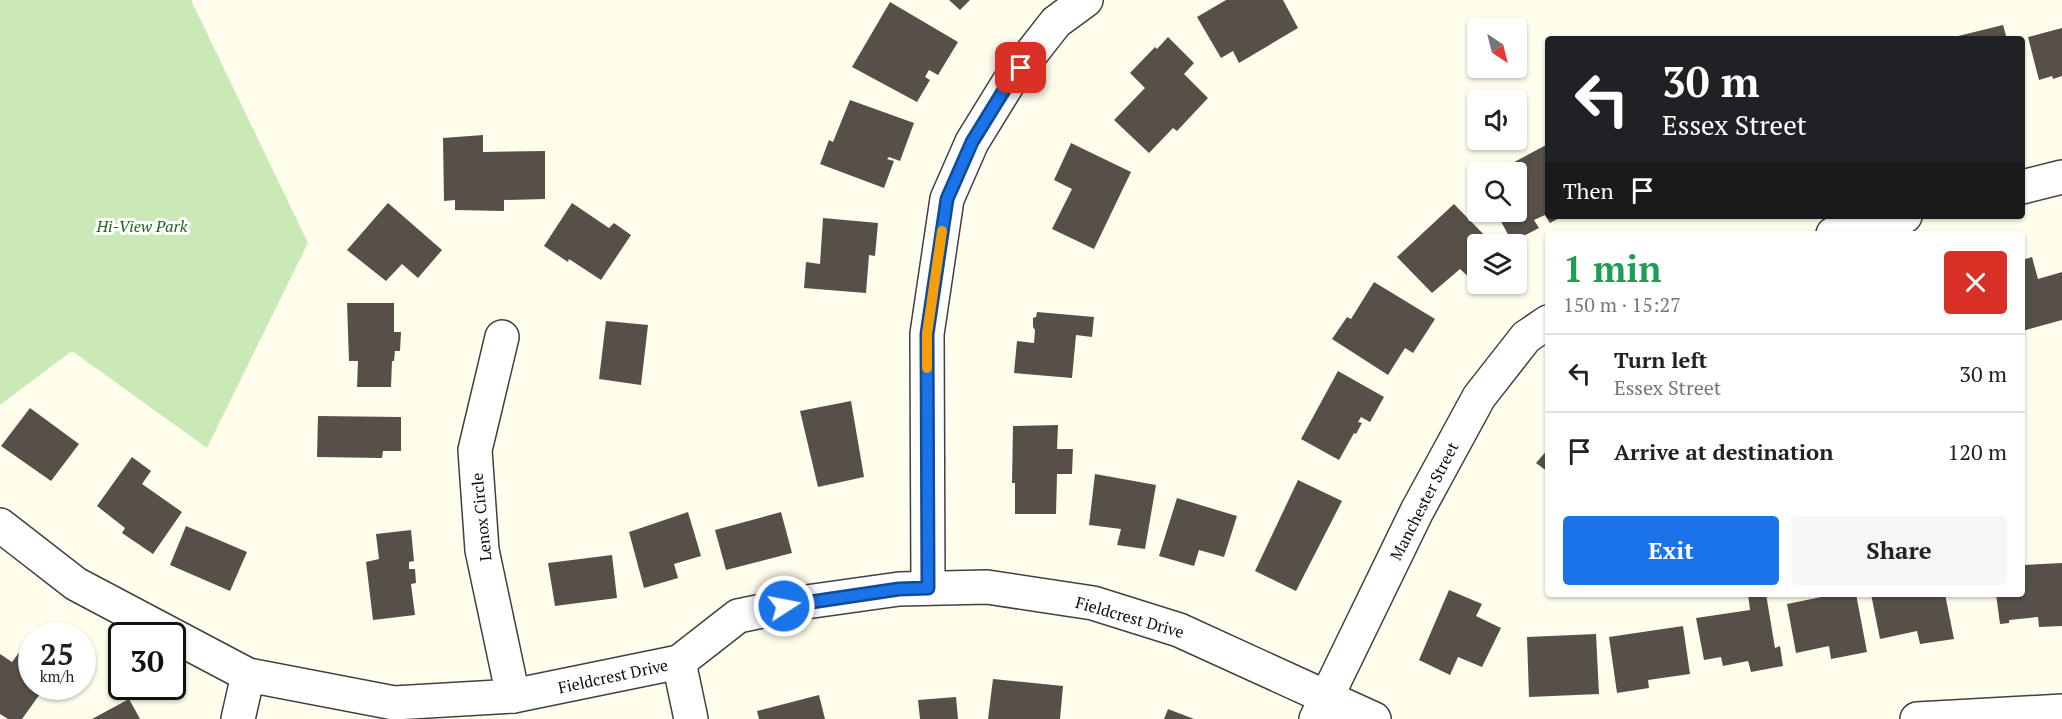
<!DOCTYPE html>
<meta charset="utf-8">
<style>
body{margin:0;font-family:"PT Serif",serif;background:#f6f6f6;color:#222;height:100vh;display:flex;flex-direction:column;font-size:22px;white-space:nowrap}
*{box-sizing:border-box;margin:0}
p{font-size:20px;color:#767676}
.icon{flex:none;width:33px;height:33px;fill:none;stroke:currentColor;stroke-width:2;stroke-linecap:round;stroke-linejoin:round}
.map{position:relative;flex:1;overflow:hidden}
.drawer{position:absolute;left:1545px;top:231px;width:480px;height:366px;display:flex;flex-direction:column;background:#fff;border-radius:6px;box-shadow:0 2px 4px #0004}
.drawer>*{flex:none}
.guide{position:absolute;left:1545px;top:36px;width:480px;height:183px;border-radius:6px;box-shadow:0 2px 4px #0004;background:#202124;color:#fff;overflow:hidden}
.needle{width:39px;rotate:145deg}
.controls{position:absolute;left:1467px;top:18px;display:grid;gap:12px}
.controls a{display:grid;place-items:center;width:60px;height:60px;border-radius:6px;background:#fff;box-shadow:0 2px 4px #0004;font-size:30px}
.speed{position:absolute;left:18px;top:622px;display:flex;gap:12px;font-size:30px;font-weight:700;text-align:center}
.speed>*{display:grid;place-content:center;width:78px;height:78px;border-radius:50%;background:#fff;box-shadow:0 2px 4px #0004;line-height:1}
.speed small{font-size:15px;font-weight:400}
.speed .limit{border:3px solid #111;border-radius:9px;background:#fff;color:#111}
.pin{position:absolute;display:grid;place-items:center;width:51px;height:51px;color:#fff;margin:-26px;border-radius:12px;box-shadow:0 3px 9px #0006}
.me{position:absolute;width:66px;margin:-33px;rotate:79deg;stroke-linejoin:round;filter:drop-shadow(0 0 4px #0008)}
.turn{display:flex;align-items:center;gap:21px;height:126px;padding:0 18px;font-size:27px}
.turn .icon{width:78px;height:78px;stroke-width:2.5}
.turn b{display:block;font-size:42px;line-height:51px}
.then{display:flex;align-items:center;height:57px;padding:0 18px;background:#0003;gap:12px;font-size:22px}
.round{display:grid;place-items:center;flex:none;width:63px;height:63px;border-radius:6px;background:#f6f6f6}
.headline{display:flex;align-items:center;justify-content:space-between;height:102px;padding:0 18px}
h1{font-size:36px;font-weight:800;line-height:45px;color:#1e9e55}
.action{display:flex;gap:12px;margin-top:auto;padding:12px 18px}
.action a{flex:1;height:69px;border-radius:6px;background:#1a73e8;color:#fff;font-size:24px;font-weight:800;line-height:69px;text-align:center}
.action a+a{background:#f6f6f6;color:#222}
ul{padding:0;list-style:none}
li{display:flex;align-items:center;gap:18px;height:78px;padding:0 18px;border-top:2px solid #e0e0e0}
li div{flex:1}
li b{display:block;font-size:22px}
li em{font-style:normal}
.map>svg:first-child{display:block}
.green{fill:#cbe9b7}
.building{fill:#565049}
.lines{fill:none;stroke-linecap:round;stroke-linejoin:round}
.minor-casing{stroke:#404040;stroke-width:36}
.minor{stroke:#fff;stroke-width:33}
.route-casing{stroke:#114b97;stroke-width:15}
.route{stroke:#1a73e8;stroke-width:10}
.slow{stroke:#f59e0b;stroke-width:10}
.labels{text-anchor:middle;stroke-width:6;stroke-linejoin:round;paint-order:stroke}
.park-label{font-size:16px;font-style:italic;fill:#23651d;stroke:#fff}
.street-label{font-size:16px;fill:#0d0d0d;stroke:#fff}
</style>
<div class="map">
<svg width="2062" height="719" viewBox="0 0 2062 719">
<rect width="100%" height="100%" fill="#fffeed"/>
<!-- green -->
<path class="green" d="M0,0h191l117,243 -101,205 -135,-97 -72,54z"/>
<!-- building -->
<g class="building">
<path d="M949,0h21l-10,10z"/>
<path d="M1226,0h57l15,28 -59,35 -6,-12 -12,7 -24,-41z"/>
<path d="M890,2l68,40 -20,33 -9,-5 -4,7 5,3 -13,22 -65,-35z"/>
<path d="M2003,25l4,14h-57v-1z"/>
<path d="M2062,28v48l-9,3 -1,-3 -13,4 -11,-43z"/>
<path d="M1168,37l26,26 -10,11 24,24 -31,33 -4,-3 -24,25 -35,-33 31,-32 -15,-15 25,-26 2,2z"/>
<path d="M850,100l64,23 -14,38 -11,-4 -2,2 7,2 -10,27 -64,-24 9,-24 4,2z"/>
<path d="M483,135v17l62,-1v48l-41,1v11l-49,-1v-10l-11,1 -1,-63z"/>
<path d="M1071,143l60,29 -37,77 -42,-20 20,-40 -18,-9z"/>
<path d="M1548,144v72h15l-13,7 -5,-8 -11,5 5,8 -27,14 -16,-30h20v-40h-31l16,-8 2,4z"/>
<path d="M388,203l54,47 -24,28 -16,-14 -16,17 -39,-31z"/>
<path d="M572,203l37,25 5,-5 17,12 -30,45 -32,-21 -1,3 -24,-16z"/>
<path d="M1454,204l39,40h-15v33l-5,4 -13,-12 -28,24 -35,-36z"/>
<path d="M823,218l55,5 -3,33 -6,-1 -3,38 -62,-5 2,-26 14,2z"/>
<path d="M2032,257l6,22 24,-7v48l-40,11v-71z"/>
<path d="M1374,282l61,37 -22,34 -8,-5 -17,27 -56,-36 15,-22 4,2z"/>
<path d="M347,303h47v29h7l-1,19h-5l-1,10h-2l-1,26h-34l1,-26h-9z"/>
<path d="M1037,312l57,5 -2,20 -16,-2 -4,43 -58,-5 3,-32 17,2 1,-13 -2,-3v-9l3,-1z"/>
<path d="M606,321l42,4 -7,60 -42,-6z"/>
<path d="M1338,371l46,26 -14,25 -9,-5 -3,5 4,1 -6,11 -2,-1 -15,27 -38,-21z"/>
<path d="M851,401l13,76 -46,10 -18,-76z"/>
<path d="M30,408l49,36 -28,37 -50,-35z"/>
<path d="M318,416l83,1v34h-18l-1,7 -65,-1z"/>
<path d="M1058,425l-1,24h16l-1,25h-15l-1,40h-41v-31h-3l1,-57z"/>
<path d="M1548,449v23l-12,-9z"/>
<path d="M132,457l19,14 -9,13 40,28 -29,42 -31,-21 3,-5 -28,-22z"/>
<path d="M1095,474l61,11 -11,64 -28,-4 4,-16 -32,-4z"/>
<path d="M1298,480l44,21 -46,90 -41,-20z"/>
<path d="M1177,498l60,18 -13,41 -25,-7 -5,16 -35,-10z"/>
<path d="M688,512l13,44 -27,8 4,14 -34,10 -15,-56z"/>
<path d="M781,512l11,41 -66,17 -11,-40z"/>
<path d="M186,526l61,26 -17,39 -60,-26z"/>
<path d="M411,530l3,31 -5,1v7h6l1,14 -5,1 4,31 -42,5 -7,-58 13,-3 -3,-25z"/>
<path d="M612,555l5,43 -62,8 -7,-43z"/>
<path d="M2062,563v63l-23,1 -1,-10 -29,3v3l-9,1 -4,-30h26v-29z"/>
<path d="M1449,590l33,14 -6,12 25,12 -19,39 -24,-10 -8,18 -31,-15z"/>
<path d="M1748,594h18l9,54 5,-2 3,20 -32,6 -3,-11 -25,5 -2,-9 -17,3 -8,-42 54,-8z"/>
<path d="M1836,594h20l11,58 -36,7 -2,-13 -33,7 -9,-49z"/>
<path d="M1871,594h74l9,45 -34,5 -3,-13 -37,8z"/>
<path d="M1683,626l7,48 -42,6 1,8 -32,5 -8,-56z"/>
<path d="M1596,634l3,60 -70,3 -2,-60z"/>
<path d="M26,643l6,3v41h13l-23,32h-14l-8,-5v-60l12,8z"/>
<path d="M993,679l70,7 -3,33h-72z"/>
<path d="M819,695l6,24h-66l-2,-8z"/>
<path d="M956,697l2,22h-38l-2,-19z"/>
<path d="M129,699l11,20h-48z"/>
<path d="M1168,709l26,10h-30z"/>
</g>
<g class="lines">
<defs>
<g id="minor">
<path d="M2022,187l40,-10"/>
<path d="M1833,234l72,-18"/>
<path d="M502,337l-27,113 7,100 31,146"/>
<path d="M0,525l76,59 172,91 146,28 119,-7 166,-34 59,-46 68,-14 93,-13 88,-2 106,16 86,27 195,89"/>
<path d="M928,588l-1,-254 20,-135 25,-57 37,-60 47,-60 30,-22"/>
<path d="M679,662l12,57"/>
<path d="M238,719l10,-44"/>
<path d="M1316,719l101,-208 62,-114 47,-60 22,-15"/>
<path d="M1917,719l145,-8"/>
</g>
</defs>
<!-- minor casing -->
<use href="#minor" class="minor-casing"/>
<!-- minor -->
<use href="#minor" class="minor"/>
</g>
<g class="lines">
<defs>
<path id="route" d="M784,606l115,-17 29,-1 -1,-254 20,-135 25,-57 37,-60 12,-14"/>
</defs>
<!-- route casing -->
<use href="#route" class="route-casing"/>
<!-- route -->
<use href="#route" class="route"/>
<!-- slow -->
<path class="slow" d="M927,368v-34l15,-103"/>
</g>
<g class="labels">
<!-- park labels -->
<g class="park-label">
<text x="142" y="232">Hi-View Park</text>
</g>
<!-- street labels -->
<g class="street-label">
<text transform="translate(1424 501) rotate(-63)" y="6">Manchester Street</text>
<text transform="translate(481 517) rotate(-96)" y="6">Lenox Circle</text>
<text transform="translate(1130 617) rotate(16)" y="6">Fieldcrest Drive</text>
<text transform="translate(613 676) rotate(-12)" y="6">Fieldcrest Drive</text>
</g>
</g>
</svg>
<div class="controls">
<a><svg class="needle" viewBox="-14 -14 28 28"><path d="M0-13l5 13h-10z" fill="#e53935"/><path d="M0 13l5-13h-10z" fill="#767676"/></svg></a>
<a><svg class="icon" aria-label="sound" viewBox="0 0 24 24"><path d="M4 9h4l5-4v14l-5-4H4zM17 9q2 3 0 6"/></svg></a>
<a><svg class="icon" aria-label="search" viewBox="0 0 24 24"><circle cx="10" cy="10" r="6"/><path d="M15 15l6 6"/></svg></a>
<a><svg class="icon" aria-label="layers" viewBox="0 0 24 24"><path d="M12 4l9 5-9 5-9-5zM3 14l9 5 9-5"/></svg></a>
</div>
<div class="speed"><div>25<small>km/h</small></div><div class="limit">30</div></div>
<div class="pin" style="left:1021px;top:68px;background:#d93025"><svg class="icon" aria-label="arrive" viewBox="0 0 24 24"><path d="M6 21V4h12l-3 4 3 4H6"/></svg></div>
<svg class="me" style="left:784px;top:606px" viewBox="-20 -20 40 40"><circle r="17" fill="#1a73e8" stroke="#fff" stroke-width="3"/><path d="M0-11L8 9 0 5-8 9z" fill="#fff"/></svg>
<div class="guide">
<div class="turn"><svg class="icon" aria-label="left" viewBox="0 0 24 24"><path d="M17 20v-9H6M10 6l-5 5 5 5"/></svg><div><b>30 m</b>Essex Street</div></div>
<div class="then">Then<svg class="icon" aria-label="arrive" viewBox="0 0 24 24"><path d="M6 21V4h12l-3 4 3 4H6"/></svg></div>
</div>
<section class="drawer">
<div class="headline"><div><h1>1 min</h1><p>150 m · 15:27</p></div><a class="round" style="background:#d93025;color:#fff"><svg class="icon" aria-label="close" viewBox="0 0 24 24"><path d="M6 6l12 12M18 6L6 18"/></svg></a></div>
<ul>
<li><svg class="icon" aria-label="left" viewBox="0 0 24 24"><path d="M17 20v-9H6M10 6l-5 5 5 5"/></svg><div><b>Turn left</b><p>Essex Street</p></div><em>30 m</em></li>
<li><svg class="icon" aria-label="arrive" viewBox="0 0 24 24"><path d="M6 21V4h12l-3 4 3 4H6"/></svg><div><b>Arrive at destination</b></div><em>120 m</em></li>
</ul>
<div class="action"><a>Exit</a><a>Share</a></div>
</section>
</div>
